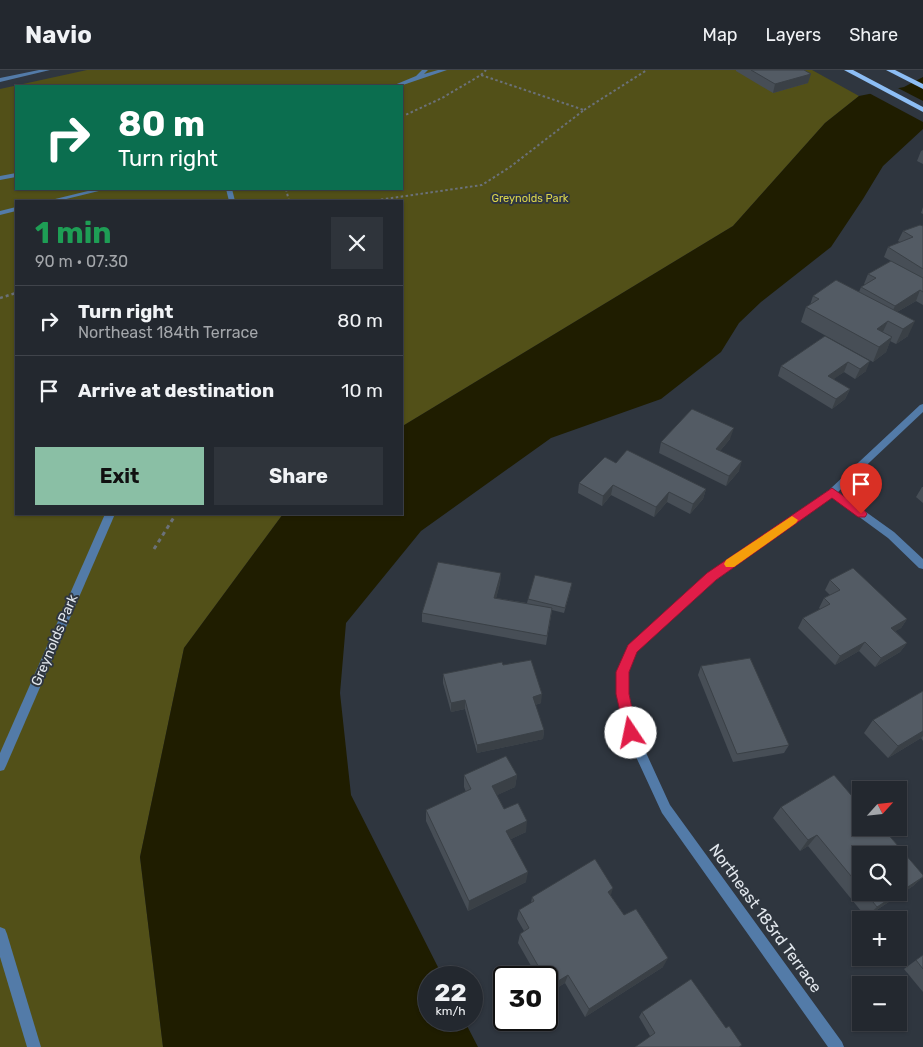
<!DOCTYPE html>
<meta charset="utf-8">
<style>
body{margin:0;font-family:Rubik,sans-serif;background:#2f343b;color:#f1f3f6;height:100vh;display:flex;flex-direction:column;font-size:19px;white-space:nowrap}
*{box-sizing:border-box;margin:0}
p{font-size:16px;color:#a3a6aa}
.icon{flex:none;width:28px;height:28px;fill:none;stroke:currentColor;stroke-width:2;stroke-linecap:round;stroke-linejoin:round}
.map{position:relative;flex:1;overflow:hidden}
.side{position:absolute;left:15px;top:130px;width:388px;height:315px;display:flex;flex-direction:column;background:#23282f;border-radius:0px;box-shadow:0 1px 4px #0004,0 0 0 1px #40444b}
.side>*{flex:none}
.guide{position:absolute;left:15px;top:15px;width:388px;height:105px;border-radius:0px;box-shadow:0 1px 4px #0004,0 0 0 1px #40444b;background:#0b6e4f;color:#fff;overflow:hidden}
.needle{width:32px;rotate:63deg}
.fabs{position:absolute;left:852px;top:711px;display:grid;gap:10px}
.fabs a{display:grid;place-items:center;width:55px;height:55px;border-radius:0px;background:#23282f;box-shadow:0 1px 4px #0004,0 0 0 1px #40444b;font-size:25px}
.speed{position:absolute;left:418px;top:896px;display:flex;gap:10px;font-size:25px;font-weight:700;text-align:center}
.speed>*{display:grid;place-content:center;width:65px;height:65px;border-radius:50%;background:#23282f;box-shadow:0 1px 4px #0004,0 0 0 1px #40444b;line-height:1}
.speed small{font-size:12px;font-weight:400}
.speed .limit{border:2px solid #111;border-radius:8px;background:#fff;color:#111}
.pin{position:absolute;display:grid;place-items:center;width:42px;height:42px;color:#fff;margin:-51px -21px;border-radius:50% 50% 50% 0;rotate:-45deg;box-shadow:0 0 5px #0007}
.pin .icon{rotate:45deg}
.me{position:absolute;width:55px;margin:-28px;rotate:349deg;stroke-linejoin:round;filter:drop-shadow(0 0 4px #0008)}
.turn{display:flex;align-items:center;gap:18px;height:105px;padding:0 20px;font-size:22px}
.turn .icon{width:65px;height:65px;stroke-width:2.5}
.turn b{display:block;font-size:35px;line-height:42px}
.round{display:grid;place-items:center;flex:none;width:52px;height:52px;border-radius:0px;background:#2f343b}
.summary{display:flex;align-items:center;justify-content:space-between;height:85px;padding:0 20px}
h1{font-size:30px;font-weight:700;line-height:38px;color:#1e9e55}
.cta{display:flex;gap:10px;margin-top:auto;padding:10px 20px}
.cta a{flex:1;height:58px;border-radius:0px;background:#8abfa5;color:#111;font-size:20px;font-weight:700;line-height:58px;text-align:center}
.cta a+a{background:#2f343b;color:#f1f3f6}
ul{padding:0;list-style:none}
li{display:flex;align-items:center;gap:15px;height:70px;padding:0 20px;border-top:1px solid #40444b}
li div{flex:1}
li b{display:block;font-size:19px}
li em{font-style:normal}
header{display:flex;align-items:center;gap:30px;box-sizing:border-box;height:70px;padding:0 25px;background:#23282f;border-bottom:1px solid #40444b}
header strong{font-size:24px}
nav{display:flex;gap:28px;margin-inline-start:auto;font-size:18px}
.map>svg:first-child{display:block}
.green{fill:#525018;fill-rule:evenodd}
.water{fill:#1f1d00}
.pier{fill:#2f363f}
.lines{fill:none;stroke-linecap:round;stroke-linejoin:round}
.path-far2{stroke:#6b7179;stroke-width:2;stroke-dasharray:2.5 2.5;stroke-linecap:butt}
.path-far1{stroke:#6b7179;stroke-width:2.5;stroke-dasharray:3 3;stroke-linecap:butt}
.path{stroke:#6b7179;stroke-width:3;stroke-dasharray:4 4;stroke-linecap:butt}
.lane{fill:#537ba8;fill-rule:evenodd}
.street{fill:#537ba8;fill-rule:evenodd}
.primary{fill:#8dbef5;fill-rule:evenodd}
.wall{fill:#474e56;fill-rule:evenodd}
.shaded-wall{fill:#3a4046}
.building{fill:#535b64;stroke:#3a4046}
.route{fill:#e11d48;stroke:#92132f}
.slow{fill:#f59e0b}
.labels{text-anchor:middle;stroke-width:4;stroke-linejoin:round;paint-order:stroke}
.far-park-label{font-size:11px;fill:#dcd64c;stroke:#2f363f}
.street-label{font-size:14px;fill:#e2e7ed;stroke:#2f363f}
.near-street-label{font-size:16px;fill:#e2e7ed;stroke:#2f363f}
</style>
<header>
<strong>Navio</strong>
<nav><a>Map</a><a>Layers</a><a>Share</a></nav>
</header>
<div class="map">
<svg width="923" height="977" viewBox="0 0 923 977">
<rect width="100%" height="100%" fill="#2f363f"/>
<!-- green -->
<path class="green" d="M87,0h725l47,26 -34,27 -92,103 -332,201v-226h-385v313h267l-99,134 -44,209 23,190h-163v-958zM16,16h385v103h-385z"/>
<!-- water -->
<path class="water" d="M923,7v52l-40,37 -20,33 -32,48 -70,55 -22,21 -18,29 -60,47 -110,39 -130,93 -75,92 -6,70 11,102 92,182 -14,1v42h35l14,27h-315l-23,-190 44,-209 99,-134h118v-87l332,-201 92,-103 34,-27 45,-9z"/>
<!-- pier -->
<path class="pier" d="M894,16l29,15v21l-56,-30z"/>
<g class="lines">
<!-- path-far2 -->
<g class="path-far2">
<path d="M481,5l5,-5"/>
<path d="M584,40l63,-40"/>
<path d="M286,119l3,12"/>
<path d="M371,131l111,-16 28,-18 74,-57 -103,-35 -39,23 -41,19"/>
</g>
<!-- path-far1 -->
<path class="path-far1" d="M0,228l16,-5"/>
<!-- path -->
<path class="path" d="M154,479l22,-35"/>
<!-- lane -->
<g class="lane">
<path d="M422,0h6l-4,4 14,-4h9l-47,16h-8l24,-10z"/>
<path d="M16,103v4l-16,3v-4z"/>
<path d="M96,119h11l-49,12h-11z"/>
<path d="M226,119h6l3,12h-6z"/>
<path d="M16,137v4l-16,4v-4z"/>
<path d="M105,444h10l-109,252 -2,4 -4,1v-18z"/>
<path d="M0,857l5,2 2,5 34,113h-14l-27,-90z"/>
</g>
<!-- street -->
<g class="street">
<path d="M39,0h11l-50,12v-4z"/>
<path d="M923,334v8l-85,80 56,40 29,27v10l-4,-1 -31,-30 -56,-41 -116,83 -80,72 -7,20v22l8,39 33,72 172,237 2,5h-16l-166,-234 -37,-80 -8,-39v-22l11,-26 80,-72 121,-84 91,-85z"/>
</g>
<!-- primary -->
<g class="primary">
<path d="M844,0h9l70,37v5z"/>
<path d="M886,0h9l28,14v5z"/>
</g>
</g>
<!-- wall -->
<g class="wall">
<path d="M736,0h68l4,13 -35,10 -37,-22z"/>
<path d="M923,80v14l-6,-3 4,-10z"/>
<path d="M923,137v7l-2,-1z"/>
<path d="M923,156v79l-7,-4 -19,11 11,24 -12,8 -6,-3 -4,11 -13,10 -72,-40 5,-15 4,-2 3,-9 46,-4 2,-5 4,-2 -1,-1 4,-10 23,-13 -7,-4 4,-10 12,-5 -2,-1 5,-10z"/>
<path d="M825,266l41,35 -11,8 -11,-7 -11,7 17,10 -5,10 -13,10 -54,-33 3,-10z"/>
<path d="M730,369l-10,12 19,20 -13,15 -67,-33 2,-11z"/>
<path d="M616,393l90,26 -3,10 -13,15 -23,-12 -13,15 -43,-22 -9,11 -24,-13 1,-10z"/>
<path d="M922,417h1v16l-7,-6z"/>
<path d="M501,503l-1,10 -4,15 31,5 1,-4 43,-11 -7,25 -12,-3 -6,35 -124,-23v-9z"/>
<path d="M830,510l77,39 -6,9 -6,3 12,12 -7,9 -25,15 -16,-16 -24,14 -37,-37 5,-10 17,-9 -1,-1 5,-10 6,-3 -5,-5z"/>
<path d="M503,595l38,38 -6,2 9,25 -1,9 -66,14 -12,-44 -14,3 -8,-29v-9z"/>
<path d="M701,596l88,79 -5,8 -51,9 -35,-87z"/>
<path d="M923,621v50l-2,-3 -33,20 -24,-25 9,-13z"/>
<path d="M464,705h53l-2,12 -18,8 7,14 22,23 -15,7 15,43 -58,29 -42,-90v-11l40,-18 -2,-5z"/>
<path d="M781,737l80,21h37l-5,5 -4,2 34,42 -10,9 -47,31 -58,-71 -8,5 -27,-33zM861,785l38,37h-38z"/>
<path d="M611,826l13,19 39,52 -78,50 -20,-34 -18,11 -1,-2v-14h-8l-20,-35 2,-9 4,-3 -7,-12 2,-9 12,-7 1,-6z"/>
<path d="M923,885v37l-19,-23z"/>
<path d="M642,942l84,16 -76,8 -11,-19z"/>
</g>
<!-- shaded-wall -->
<g class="shaded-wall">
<path d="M811,4l-3,9 -35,10 2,-9z"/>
<path d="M920,220l-4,11 -26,15 5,-10z"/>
<path d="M888,251l-7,15 -4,-7z"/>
<path d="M915,251l-7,15 -12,8 7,-15z"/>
<path d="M892,267l-6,15 -13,10 6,-15z"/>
<path d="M870,291l-4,10 -11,8 5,-10z"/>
<path d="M848,292l-4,10 -20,14 4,-10z"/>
<path d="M850,319l-5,10 -13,10 4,-10z"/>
<path d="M734,358l-4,11 -17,20 3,-10z"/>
<path d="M742,391l-3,10 -13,15 3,-10z"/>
<path d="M613,415l-2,10 -9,11 1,-10z"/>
<path d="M706,419l-3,10 -13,15 3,-10z"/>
<path d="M669,422l-2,10 -13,15 2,-10z"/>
<path d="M501,503l-1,10 -6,24v-9z"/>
<path d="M907,549l-6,9 -16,9 6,-9z"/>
<path d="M865,572l-6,9 -24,14 5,-9z"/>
<path d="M907,573l-7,9 -25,15 6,-9z"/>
<path d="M542,624l-1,9 -9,3 1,-9z"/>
<path d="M465,630v9l-14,3v-9z"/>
<path d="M544,660l-1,9 -66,14v-8z"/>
<path d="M923,661v5l-2,2 -33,20 10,-12z"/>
<path d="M517,705l-2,12 -24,11 1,-12z"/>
<path d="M527,751l-1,11 -21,10 1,-11z"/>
<path d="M894,758h4l-5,5 -17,10 10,-11z"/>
<path d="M817,765l-9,11 -8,5 8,-11z"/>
<path d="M528,802l-2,10 -58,29 1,-10z"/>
<path d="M923,807l-10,9 -47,31 11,-10z"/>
<path d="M613,818l-3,10 -2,-6z"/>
<path d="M668,888l-5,9 -78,50 4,-8z"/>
<path d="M568,905l-3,8 -18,11 3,-8z"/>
</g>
<!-- building -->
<g class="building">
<path d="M751,0h53l7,4 -36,10z"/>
<path d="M920,155l3,1v43l-35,-22 25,-10 -10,-6z"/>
<path d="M891,191l32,17v14l-3,-2 -25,16 -34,-19 15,-9 -8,-4z"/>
<path d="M836,210l79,41 -12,8 -15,-8 -11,8 15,8 -13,10 -73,-40 13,-8 -6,-3z"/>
<path d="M825,266l45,25 -10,8 -12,-7 -20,14 22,13 -14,10 -55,-33z"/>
<path d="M692,339l42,19 -18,21 26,12 -13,15 -68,-34z"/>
<path d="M627,380l79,39 -13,15 -24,-12 -13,15 -43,-22 -10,11 -24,-13 26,-26 11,6z"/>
<path d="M438,492l63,11 -7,25 58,10 -5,28 -125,-23z"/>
<path d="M853,498l54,51 -16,9 16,15 -26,15 -16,-16 -25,14 -37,-38 27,-14 -6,-6 16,-8 -10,-10z"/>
<path d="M535,505l37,8 -7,25 -37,-9z"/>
<path d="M750,588l39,87 -52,9 -36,-88z"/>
<path d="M531,590l11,34 -9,3 11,33 -67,15 -12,-45 -14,3 -8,-29 59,-12 1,3z"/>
<path d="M923,621v40l-25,15 -25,-26z"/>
<path d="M506,686l11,19 -25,11 12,23 14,-6 9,18 -21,10 22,41 -59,29 -43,-91 45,-21 -7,-14z"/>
<path d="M834,705l17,20 18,-11 6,6h-14v38h33l-8,4 37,43v2l-46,30 -12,-15h34v-37h-38v33l-44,-53 -9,5 -27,-33z"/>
<path d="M899,747l4,5 -4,2z"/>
<path d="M595,789l18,29 -5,4 16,23 12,-6 32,49 -79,51 -21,-34 -18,11 -4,-6v-2h-1l-25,-44 9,-6 -10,-18 15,-9 -2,-4z"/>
<path d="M923,885v14l-7,-9z"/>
<path d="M691,909l35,49 3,-2 13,19 -3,2h-104l20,-14 -13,-21z"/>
</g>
<!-- route -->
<path class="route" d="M832,418l33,23 2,3 -2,3h-7l-26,-19 -116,82 -79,72 -8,20v22l8,39 -2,5 -4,1 -5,-1 -10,-44v-22l12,-27 79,-72z"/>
<!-- slow -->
<path class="slow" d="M792,446l6,4 -2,3 -62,44h-8l-2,-3 2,-4z"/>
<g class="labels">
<!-- far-park labels -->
<g class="far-park-label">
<text x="530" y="132">Greynolds Park</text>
</g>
<!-- street labels -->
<g class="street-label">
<text transform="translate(54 570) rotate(-67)" y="5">Greynolds Park</text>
</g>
<!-- near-street labels -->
<g class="near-street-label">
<text transform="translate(766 848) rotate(54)" y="6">Northeast 183rd Terrace</text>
</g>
</g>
</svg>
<div class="fabs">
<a><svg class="needle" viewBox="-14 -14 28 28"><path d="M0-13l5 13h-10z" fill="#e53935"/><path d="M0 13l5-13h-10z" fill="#a3a6aa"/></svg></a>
<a><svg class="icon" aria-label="search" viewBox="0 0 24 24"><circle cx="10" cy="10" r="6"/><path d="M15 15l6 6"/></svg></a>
<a>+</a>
<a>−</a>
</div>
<div class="speed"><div>22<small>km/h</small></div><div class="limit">30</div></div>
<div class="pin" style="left:861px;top:444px;background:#d93025"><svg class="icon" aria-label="arrive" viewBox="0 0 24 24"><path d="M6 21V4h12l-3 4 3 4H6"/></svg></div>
<svg class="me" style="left:631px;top:663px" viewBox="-20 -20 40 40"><circle r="19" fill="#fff"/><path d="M0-13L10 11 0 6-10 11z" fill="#e11d48"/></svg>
<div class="guide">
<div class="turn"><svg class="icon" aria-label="right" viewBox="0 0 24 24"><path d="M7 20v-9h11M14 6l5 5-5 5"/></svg><div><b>80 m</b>Turn right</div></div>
</div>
<section class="side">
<div class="summary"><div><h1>1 min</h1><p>90 m · 07:30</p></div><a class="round"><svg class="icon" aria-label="close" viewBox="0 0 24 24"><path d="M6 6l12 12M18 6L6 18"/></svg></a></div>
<ul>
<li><svg class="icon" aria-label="right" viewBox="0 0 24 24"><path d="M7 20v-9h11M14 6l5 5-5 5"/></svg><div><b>Turn right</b><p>Northeast 184th Terrace</p></div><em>80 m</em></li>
<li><svg class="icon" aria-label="arrive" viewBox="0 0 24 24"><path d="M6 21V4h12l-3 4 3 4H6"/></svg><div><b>Arrive at destination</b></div><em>10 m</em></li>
</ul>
<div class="cta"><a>Exit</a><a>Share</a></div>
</section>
</div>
